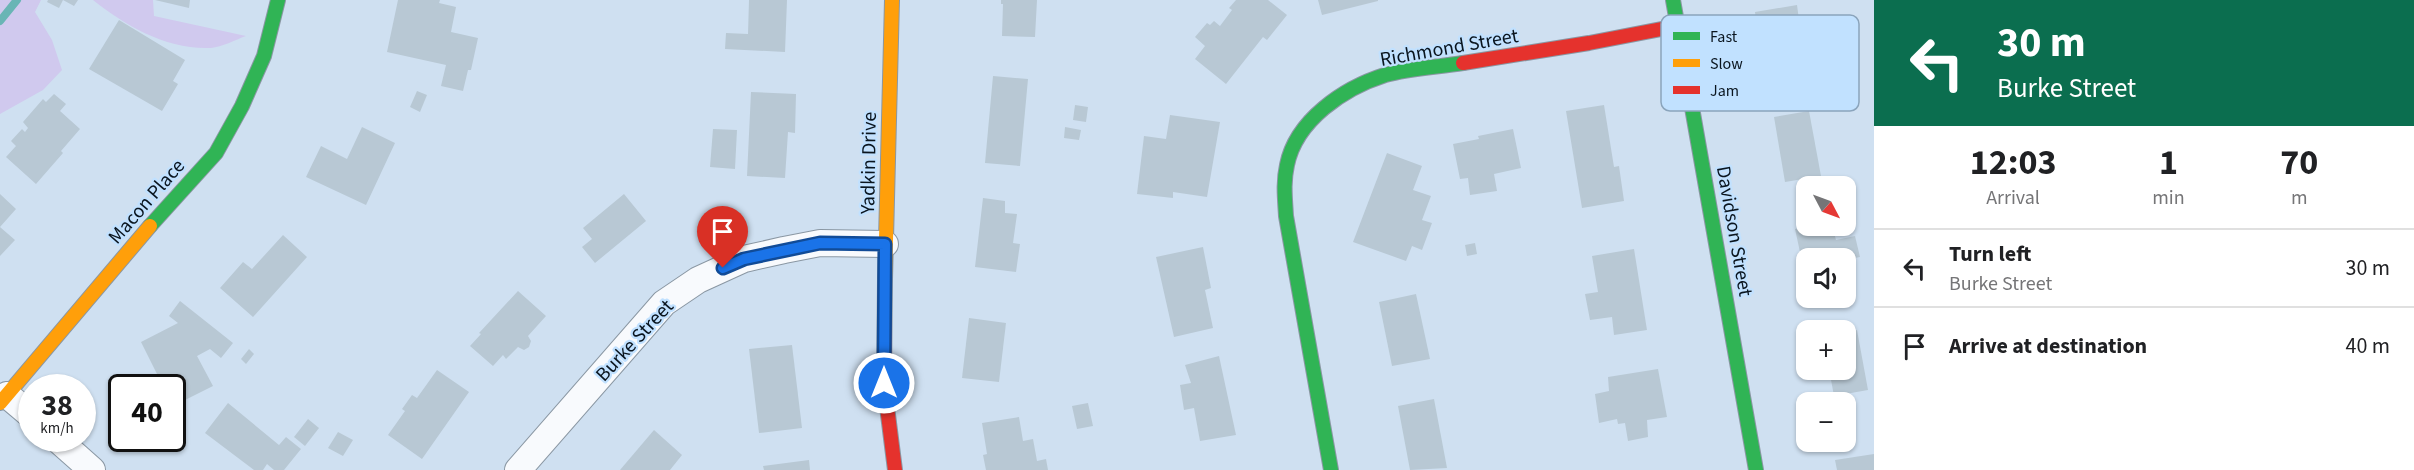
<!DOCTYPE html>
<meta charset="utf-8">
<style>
body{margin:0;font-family:"Source Sans 3",sans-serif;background:#f6f6f6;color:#202124;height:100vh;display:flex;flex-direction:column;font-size:22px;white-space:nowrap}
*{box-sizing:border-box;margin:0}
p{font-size:20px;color:#757577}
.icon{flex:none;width:33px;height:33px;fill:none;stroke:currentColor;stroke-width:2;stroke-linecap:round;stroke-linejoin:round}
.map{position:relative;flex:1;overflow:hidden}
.side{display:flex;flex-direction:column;background:#fff;width:540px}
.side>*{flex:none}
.guide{background:#0b6e4f;color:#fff;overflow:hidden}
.needle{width:39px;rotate:131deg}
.tools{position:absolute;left:1796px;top:176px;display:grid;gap:12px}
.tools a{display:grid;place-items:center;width:60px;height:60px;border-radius:12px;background:#fff;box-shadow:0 2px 4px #0004;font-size:30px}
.speed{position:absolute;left:18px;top:374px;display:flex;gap:12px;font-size:30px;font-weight:700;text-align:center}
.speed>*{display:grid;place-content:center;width:78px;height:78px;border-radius:50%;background:#fff;box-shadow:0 2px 4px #0004;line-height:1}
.speed small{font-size:15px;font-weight:400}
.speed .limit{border:3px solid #111;border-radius:9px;background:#fff;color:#111}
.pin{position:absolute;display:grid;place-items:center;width:51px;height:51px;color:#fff;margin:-62px -26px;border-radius:50% 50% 50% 0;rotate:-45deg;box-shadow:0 0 6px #0007}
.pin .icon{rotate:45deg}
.me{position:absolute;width:66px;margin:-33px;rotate:0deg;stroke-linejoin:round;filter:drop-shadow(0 0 4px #0008)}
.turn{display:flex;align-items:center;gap:21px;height:126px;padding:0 24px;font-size:27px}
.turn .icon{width:78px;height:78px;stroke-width:2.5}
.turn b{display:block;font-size:42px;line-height:51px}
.eta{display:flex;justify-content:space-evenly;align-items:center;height:102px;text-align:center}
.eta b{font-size:36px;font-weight:700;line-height:42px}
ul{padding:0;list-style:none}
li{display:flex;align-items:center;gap:18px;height:78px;padding:0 24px;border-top:2px solid #e0e0e0}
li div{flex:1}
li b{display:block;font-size:22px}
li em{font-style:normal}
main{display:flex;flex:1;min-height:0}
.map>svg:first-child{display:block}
.green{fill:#d0c9ee}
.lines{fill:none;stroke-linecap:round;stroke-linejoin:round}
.stream{stroke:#69b5b5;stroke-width:8}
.building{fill:#b8c8d4}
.street-casing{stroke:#8a97a3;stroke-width:28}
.fast-casing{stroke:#8a97a3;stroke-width:16}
.slow-casing{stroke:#8a97a3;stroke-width:16}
.jam-casing{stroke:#8a97a3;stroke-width:16}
.street{stroke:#f8fafd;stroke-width:26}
.fast{stroke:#30b455;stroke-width:14}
.slow{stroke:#ff9f0a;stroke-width:14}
.jam{stroke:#e5322d;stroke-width:14}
.route-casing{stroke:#114b97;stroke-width:15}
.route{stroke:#1a73e8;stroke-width:10}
.labels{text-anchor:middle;stroke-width:4.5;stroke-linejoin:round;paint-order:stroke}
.street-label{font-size:20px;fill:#0a151f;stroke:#c1e1ff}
.key{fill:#c1e1ff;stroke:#8aa4bc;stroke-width:1.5}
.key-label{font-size:16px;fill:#0a151f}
</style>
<main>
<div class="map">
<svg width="1874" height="470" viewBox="0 0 1874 470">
<rect width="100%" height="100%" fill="#cfe0f1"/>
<!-- green -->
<g class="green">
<path d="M0,0h41l-6,12 17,28 10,30 -19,20 -43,24z"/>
<path d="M93,0h60l1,16 92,20c-11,4 -24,11 -35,12 -44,2 -85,-22 -118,-48z"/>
</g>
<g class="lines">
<!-- stream -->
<path class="stream" d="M0,21l17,-21"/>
</g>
<!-- building -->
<g class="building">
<path d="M48,0h30l-4,6 -11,-6 -4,8 -12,-6z"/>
<path d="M155,0h35l-1,8z"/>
<path d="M398,0h42l-1,3 17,4 -5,25 27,6 -7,32h-3l-5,21 -22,-5 5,-21 -59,-13z"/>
<path d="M749,0h38l-2,52 -60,-3 1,-16 22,1z"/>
<path d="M1001,0h36l-2,37 -33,-1 1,-32h-2z"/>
<path d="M1236,0h32l19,15 -20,25 -4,-3 -37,47 -31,-25 10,-13 -10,-9 12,-14 3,2 4,-4 6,5 12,-16 -3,-2z"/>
<path d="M1318,0h60v1l-56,14z"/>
<path d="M1797,5l2,15 12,-2 2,9 -12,3 4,20 25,-4 3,13 5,-1 4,19 -28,5 -2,-11 -54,9 -7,-38 8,-1 -4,-29z"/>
<path d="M119,20l66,40 -12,21 5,3 -16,27 -73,-42z"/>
<path d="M993,76l35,3 -8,87 -35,-3z"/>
<path d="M417,91l10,4 -7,17 -10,-5z"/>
<path d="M751,92l45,2 -1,39 -7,-1 -3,46 -38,-2z"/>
<path d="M54,94l12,10 -6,7 20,18 -19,22 2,2 -27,31 -30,-27 10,-11 -5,-5 11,-12 3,3 3,-4 -5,-6 20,-23 3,3z"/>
<path d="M1075,105l13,2 -2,15 -13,-2z"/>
<path d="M1604,105l10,62 5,-1 5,35 -42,7 -16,-97z"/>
<path d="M1809,111l12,65 -36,6 -11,-65z"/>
<path d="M1170,115l50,7 -13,75 -34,-5v6l-36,-4 7,-58 22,3z"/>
<path d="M362,127l33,16 -29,62 -60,-28 15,-31 26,13z"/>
<path d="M1065,127l16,3 -2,10 -15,-2z"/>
<path d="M713,129l24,1 -2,39 -25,-2z"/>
<path d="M1513,129l8,39 -27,6 3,17 -27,4 -2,-17 -8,1 -7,-35 26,-5 -1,-3z"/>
<path d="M1387,153l35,13 -9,24 18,6 -9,24 10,3 -10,27 -10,-4 -6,15 -53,-19z"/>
<path d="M0,194l16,15 -16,18 15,13 -15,16z"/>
<path d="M624,194l22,27 -51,42 -13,-16 10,-8 -9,-11z"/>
<path d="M983,198l22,3v12l12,1 -4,29 7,1 -4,28 -41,-5z"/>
<path d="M1812,225h20l4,15 19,-4 5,21 -15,3v-2h-39l-1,17 -10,-46z"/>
<path d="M283,235l24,22 -54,60 -33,-29 23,-26 9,7z"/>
<path d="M1475,243l2,11 -10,2 -2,-11z"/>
<path d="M1203,247l8,41 -6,2 8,38 -39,9 -18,-80z"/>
<path d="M1634,249l13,81 -33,5 -2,-18 -22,3 -5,-26 13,-2 -6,-36z"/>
<path d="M518,291l28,25 -18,20 3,5 -2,6 -5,3 -6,-3 -12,12 -3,-4 -10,11 -23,-20 11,-12 -2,-1z"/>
<path d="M1416,294l14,65 -38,7 -13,-64z"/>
<path d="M180,301l53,42 -12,15 -11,-9 -13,7 16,30 -34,17 -13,-26 -6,3 -19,-38 37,-19 -9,-7z"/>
<path d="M969,318l37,5 -7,59 -37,-4z"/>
<path d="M1857,330l11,60 -34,6 -5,-27h16v-37z"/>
<path d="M792,345l10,83 -43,5 -10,-84z"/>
<path d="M249,349l5,5 -8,10 -5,-5z"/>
<path d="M1219,356l17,79 -36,6 -6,-33 -10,2 -4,-25 11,-2 -6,-18z"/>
<path d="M1658,369l9,48 -20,3 1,17 -20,4 -3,-18 -7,1 -1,-5 -18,4 -4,-29 14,-3 -1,-14z"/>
<path d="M437,370l32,22 -47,67 -34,-24 17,-24 -3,-2 10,-14 5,3z"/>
<path d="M1434,399l13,69 -37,2 -12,-64z"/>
<path d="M228,403l51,42 7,-8 15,12 -17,21h-10l-7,-6 -4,6h-9l-49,-37z"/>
<path d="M1088,403l5,23 -16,3 -5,-23z"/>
<path d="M1019,417l4,24 10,-2 4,22 9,-2 2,11h-62l-3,-15 4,-1 -5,-31z"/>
<path d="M308,419l11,9 -14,18 -11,-9z"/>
<path d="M654,430l28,25 -12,15h-50z"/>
<path d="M338,432l15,8 -10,16 -15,-8z"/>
<path d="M1874,454v16h-37l-2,-10z"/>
<path d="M809,460l1,10h-46l-1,-4z"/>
</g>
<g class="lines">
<defs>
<g id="street">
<path d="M7,395l25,21"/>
<path d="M56,438l36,32"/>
<path d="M518,470l146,-167 34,-23 46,-21 40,-9 36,-7 65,1"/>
</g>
<g id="fast">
<path d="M1673,0l83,470"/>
<path d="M150,226l66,-73 26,-47 22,-50 14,-56"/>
<path d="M1331,470l-45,-254c-1,-18 -3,-33 1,-51 9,-45 57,-77 98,-90 25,-7 53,-8 78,-12"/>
</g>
<g id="slow">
<path d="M885,279l7,-279"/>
<path d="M0,403l150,-177"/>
</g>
<g id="jam">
<path d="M1463,63l126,-20 88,-17"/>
<path d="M885,279l-1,104 11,87"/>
</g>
</defs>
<!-- street casing -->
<use href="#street" class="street-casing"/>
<!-- fast casing -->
<use href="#fast" class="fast-casing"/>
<!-- slow casing -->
<use href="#slow" class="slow-casing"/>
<!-- jam casing -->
<use href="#jam" class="jam-casing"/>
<!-- street -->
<use href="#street" class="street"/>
<!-- fast -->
<use href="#fast" class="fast"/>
<!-- slow -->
<use href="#slow" class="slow"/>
<!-- jam -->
<use href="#jam" class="jam"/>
</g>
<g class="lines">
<defs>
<path id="route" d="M723,268l21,-9 76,-16 65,1 -1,139"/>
</defs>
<!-- route casing -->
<use href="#route" class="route-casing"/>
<!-- route -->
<use href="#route" class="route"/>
</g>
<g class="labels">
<!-- street labels -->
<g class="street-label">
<text transform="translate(1449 47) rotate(-10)" y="7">Richmond Street</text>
<text transform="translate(868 163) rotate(-89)" y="7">Yadkin Drive</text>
<text transform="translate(146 201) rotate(-49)" y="7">Macon Place</text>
<text transform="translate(1735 231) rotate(80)" y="7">Davidson Street</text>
<text transform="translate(634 340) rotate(-47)" y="7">Burke Street</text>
</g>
</g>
<!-- legend -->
<rect x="1661" y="15" width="198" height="96" rx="9" class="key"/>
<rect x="1673" y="32" width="27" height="8" fill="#30b455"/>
<rect x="1673" y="59" width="27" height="8" fill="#ff9f0a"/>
<rect x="1673" y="86" width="27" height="8" fill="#e5322d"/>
<g class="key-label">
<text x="1710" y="42">Fast</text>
<text x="1710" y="69">Slow</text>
<text x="1710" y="96">Jam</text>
</g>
</svg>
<div class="tools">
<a><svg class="needle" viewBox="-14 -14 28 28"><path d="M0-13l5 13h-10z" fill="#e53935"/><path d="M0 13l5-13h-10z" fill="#757577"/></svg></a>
<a><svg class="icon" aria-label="sound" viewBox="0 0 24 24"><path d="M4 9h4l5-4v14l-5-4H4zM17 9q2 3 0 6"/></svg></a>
<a>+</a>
<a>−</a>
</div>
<div class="speed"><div>38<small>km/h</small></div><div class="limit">40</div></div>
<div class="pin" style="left:723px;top:268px;background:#d93025"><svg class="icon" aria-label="arrive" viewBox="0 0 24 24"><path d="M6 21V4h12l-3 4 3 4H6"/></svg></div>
<svg class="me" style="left:884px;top:383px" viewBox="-20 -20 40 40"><circle r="17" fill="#1a73e8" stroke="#fff" stroke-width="3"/><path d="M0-11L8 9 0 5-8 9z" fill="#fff"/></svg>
</div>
<section class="side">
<div class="guide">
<div class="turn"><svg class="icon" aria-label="left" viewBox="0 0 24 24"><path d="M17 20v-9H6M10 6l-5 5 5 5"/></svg><div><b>30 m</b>Burke Street</div></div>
</div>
<div class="eta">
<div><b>12:03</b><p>Arrival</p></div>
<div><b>1</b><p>min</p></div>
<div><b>70</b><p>m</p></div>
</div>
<ul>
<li><svg class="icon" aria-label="left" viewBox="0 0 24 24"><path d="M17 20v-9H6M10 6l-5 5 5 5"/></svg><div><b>Turn left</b><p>Burke Street</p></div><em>30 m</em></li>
<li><svg class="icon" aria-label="arrive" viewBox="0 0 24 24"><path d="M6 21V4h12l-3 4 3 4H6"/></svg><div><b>Arrive at destination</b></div><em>40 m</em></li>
</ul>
</section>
</main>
